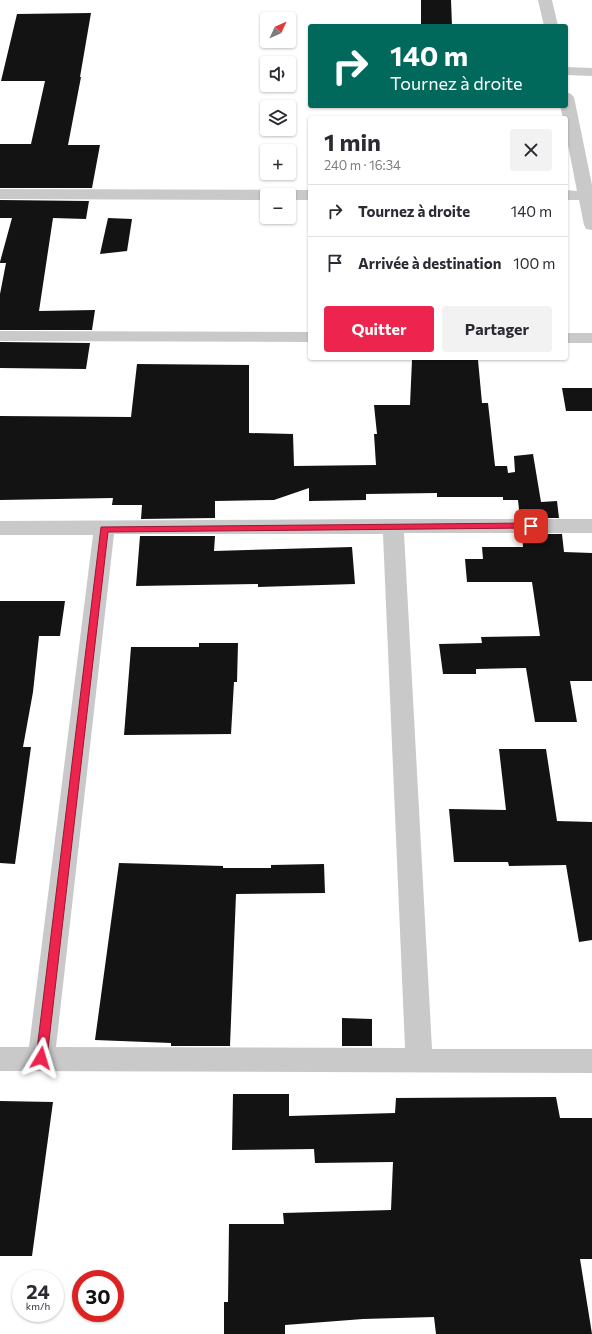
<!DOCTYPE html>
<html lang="fr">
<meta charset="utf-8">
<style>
body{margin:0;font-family:Commissioner,sans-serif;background:#f2f2f3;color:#2b2b33;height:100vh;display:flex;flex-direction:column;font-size:15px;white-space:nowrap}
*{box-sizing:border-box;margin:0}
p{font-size:13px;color:#7c7c81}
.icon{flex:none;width:22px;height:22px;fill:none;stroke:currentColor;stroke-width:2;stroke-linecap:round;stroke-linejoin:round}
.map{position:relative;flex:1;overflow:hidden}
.drawer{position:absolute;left:308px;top:116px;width:260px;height:244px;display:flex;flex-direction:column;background:#fff;border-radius:4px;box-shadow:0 1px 3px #0004}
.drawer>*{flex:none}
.guide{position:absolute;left:308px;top:24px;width:260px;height:84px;border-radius:4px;box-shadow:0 1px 3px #0004;background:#00695c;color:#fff;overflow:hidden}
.needle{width:26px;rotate:46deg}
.controls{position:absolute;left:260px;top:12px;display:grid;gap:8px}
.controls a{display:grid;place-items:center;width:36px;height:36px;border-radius:4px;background:#fff;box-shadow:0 1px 3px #0004;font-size:20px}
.speed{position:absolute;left:12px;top:1270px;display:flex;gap:8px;font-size:20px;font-weight:700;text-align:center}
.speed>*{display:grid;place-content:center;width:52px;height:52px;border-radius:50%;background:#fff;box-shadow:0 1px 3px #0004;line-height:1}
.speed small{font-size:10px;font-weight:400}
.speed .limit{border:6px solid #d22;background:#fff;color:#111}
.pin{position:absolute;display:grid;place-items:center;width:34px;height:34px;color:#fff;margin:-17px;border-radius:8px;box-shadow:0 2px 6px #0006}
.me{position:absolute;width:44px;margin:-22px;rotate:7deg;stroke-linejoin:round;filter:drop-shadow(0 0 3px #0008)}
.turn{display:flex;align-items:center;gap:14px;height:84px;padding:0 16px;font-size:18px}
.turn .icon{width:52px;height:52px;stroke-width:2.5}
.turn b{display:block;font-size:28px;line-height:34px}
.round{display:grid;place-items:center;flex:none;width:42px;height:42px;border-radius:4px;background:#f2f2f3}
.summary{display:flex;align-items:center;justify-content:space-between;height:68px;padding:0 16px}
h1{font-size:24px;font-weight:700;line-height:30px}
.cta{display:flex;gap:8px;margin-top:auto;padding:8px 16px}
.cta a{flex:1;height:46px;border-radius:4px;background:#ed244d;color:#fff;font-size:16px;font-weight:700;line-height:46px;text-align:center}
.cta a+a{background:#f2f2f3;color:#2b2b33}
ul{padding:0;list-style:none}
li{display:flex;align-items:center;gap:12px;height:52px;padding:0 16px;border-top:1px solid #e1e1e2}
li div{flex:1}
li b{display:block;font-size:15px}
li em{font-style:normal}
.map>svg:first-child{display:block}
.building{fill:#131313}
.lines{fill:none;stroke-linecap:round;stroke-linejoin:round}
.minor{fill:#c9c9c9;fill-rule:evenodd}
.route{fill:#ed244d;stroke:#9a1732}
</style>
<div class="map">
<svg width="592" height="1334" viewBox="0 0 592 1334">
<rect width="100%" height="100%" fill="#fff"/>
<!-- building -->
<g class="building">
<path d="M421,0h30l1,26h-31z"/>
<path d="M91,13l-11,64h1l-13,68h32l-8,43h-92v-44h31l14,-63h-44l16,-67z"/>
<path d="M0,200l89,1 -3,18 -33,-1 -14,93 56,-1 -3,20h-92v-36l6,-31h-6v-1l12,-44h-12z"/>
<path d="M108,218l24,1 -5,32 -27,3z"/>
<path d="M0,342l90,1 -4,26 -86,-1z"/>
<path d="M412,360h66l4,43h6l7,63h12l1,7 7,-1 -1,-16 19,-2 8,48 16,-1 2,17h-39l-2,-18h-15v-3h-66v-4l-71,1v6l-57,1v-13l-35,12 -59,1v17l-74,1 1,-14h-30l1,-7 -113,2v-84l131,1 6,-53 112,1v68l44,1 1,32 82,-1 -2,-31h3l-3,-29h36z"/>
<path d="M562,388h30v23h-26z"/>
<path d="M522,534h40l2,18 28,1v128h-22l7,41h-42l-9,-54 -50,1v5h-33l-4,-30 43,-1 -1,-6 59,-1 -8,-54h-65l-2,-23h18l-1,-12h41z"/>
<path d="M140,536h75l-1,15 138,-4 3,37 -97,3v-3l-122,2z"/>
<path d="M0,601h65l-5,35h-21l-6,56 -10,55h8l-16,117 -15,-1z"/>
<path d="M199,643h39l-1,39h-3l-3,52 -107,1 7,-88h68z"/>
<path d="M499,749h47l11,72 35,1v118l-13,2 -13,-77 -57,1 -1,-4h-54l-5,-53 57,1z"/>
<path d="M119,863l104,3v2h48v-3l53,-1 1,29 -89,1 -6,152h-59v-3l-76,-3z"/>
<path d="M342,1018l30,1v27h-30z"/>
<path d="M233,1094h56v22l106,-3 1,-15 160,-1 4,21h32v141h-12l12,75h-156l-2,-17 -71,2 -78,6v9h-61v-32h4l1,-78h55l-1,-11 108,-3 2,-48 -78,1 -1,-14 -82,1z"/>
<path d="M0,1101l53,1 -21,154h-32z"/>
</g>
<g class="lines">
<!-- minor -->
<g class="minor">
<path d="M538,0h14l6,26h-14z"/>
<path d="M566,67l26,1v8l-26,-1z"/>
<path d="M566,92l5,2 3,3 18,88v45l-6,-1 -2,-4 -5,-25h-13v-10l11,1 -11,-56v-17h-3l-3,-12h6z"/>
<path d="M0,189l310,1v10h-21v-5h-22v5l-267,-1z"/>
<path d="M0,331l310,1v10l-310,-1z"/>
<rect x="566" y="333" width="26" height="10"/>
<path d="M393,519h199v14h-188l28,516h160v24l-592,-2v-24h29l64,-512h-93v-14zM114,534h269l22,514 -349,-1z"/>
</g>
</g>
<!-- route -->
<path class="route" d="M531,523l4,3 -1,2 -426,4 -61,526 -2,3 -4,2 -4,-2 -1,-3 65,-531z"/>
</svg>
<div class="controls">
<a><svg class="needle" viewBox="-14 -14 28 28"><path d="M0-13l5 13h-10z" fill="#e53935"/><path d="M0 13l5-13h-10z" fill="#7c7c81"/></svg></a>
<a><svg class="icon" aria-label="sound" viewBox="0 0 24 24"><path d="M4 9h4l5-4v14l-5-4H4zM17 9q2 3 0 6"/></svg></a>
<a><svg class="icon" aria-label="layers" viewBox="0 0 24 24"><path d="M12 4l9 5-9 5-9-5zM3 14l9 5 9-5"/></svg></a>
<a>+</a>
<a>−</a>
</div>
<div class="speed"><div>24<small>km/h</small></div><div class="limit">30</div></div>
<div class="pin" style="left:531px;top:526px;background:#d93025"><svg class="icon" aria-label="arrive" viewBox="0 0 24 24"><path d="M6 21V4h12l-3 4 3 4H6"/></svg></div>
<svg class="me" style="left:41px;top:1058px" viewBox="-20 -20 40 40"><path d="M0-17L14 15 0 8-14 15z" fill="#ed244d" stroke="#fff" stroke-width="4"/></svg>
<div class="guide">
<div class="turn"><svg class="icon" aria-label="right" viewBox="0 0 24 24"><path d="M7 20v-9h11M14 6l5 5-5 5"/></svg><div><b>140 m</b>Tournez à droite</div></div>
</div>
<section class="drawer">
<div class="summary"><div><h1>1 min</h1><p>240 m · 16:34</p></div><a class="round"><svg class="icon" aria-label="close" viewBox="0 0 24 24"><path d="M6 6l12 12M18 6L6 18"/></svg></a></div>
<ul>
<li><svg class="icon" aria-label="right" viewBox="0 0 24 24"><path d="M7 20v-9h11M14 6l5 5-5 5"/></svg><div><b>Tournez à droite</b></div><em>140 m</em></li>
<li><svg class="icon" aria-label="arrive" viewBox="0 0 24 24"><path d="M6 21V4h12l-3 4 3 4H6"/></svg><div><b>Arrivée à destination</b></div><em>100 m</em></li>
</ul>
<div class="cta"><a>Quitter</a><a>Partager</a></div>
</section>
</div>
